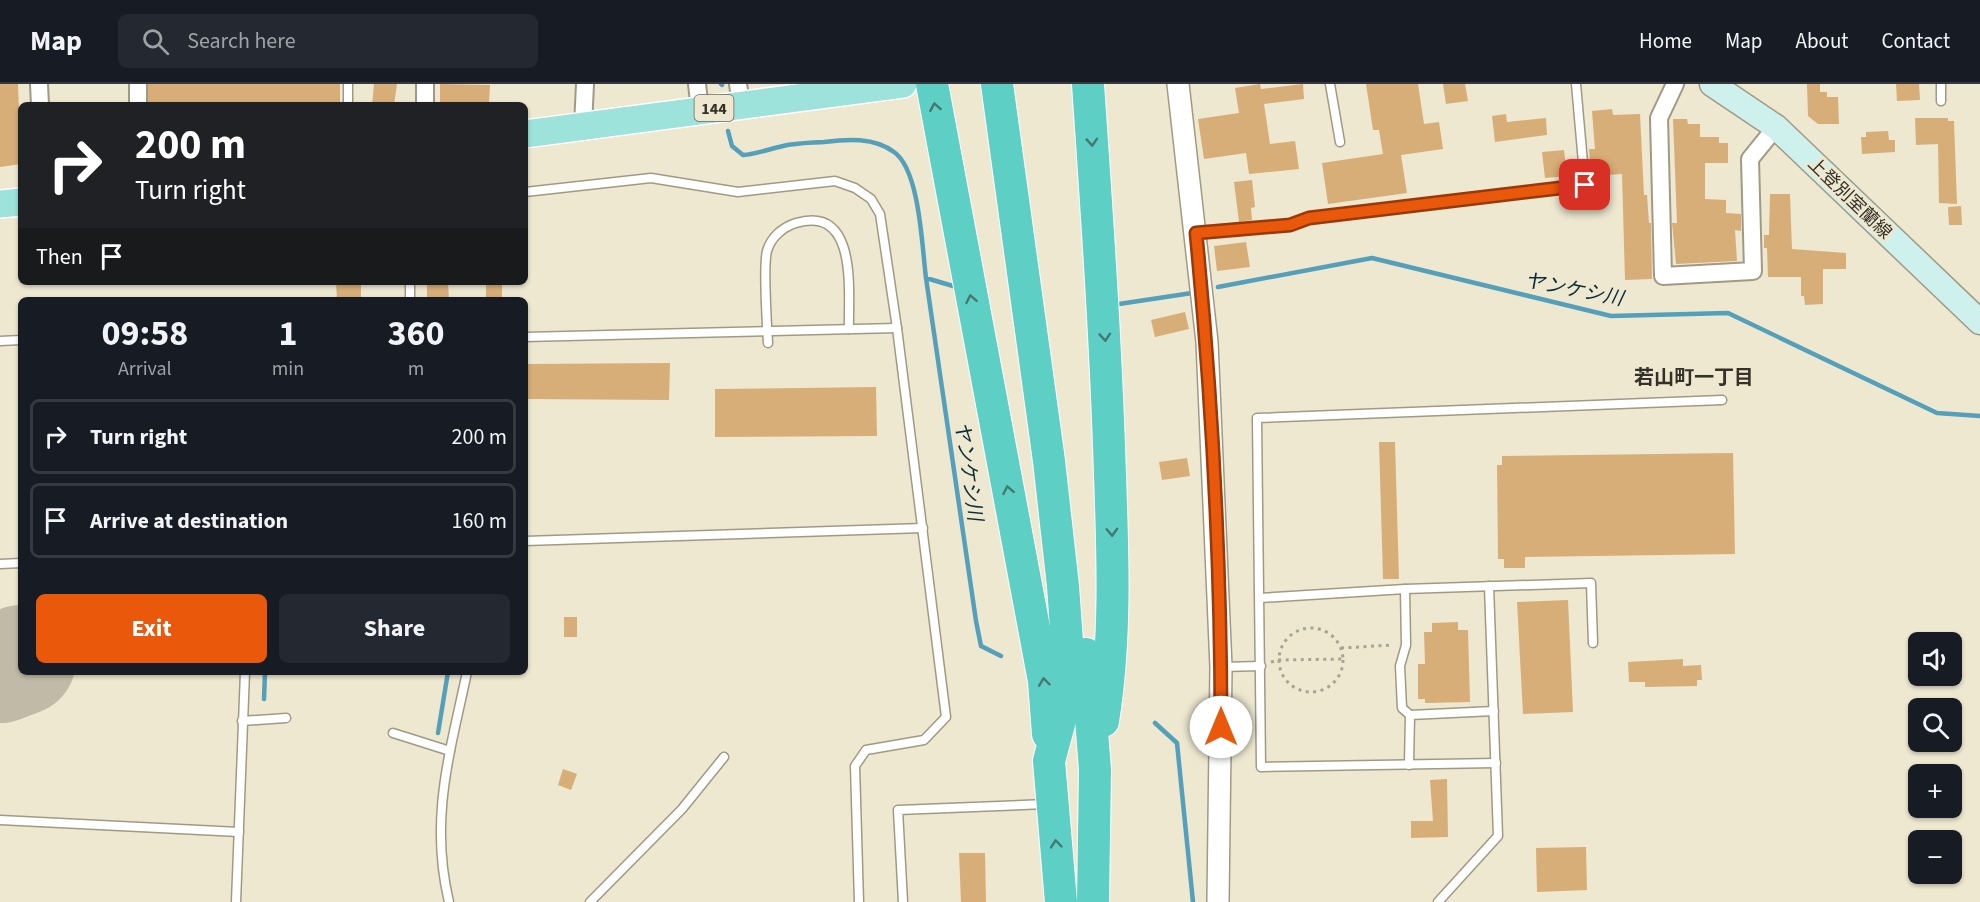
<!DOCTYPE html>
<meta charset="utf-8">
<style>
body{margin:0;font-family:"Source Sans 3","Noto Sans JP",sans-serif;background:#242831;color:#f1f3f6;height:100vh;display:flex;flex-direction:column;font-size:22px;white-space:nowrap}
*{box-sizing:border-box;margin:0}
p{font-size:20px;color:#9ea1a6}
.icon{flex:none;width:33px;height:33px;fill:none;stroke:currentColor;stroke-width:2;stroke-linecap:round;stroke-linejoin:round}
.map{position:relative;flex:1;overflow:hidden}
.details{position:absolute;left:18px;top:213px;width:510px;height:378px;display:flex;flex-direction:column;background:#171b24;border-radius:9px;box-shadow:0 2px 4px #0004}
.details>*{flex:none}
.top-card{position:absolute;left:18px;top:18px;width:510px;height:183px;border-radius:9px;box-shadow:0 2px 4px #0004;background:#202124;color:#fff;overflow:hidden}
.fabs{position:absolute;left:1908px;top:548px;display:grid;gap:12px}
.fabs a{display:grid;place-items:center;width:54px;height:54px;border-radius:9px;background:#171b24;box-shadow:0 2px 4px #0004;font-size:30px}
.pin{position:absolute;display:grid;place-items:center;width:51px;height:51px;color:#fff;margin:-26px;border-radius:12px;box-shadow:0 3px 9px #0006}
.me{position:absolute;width:66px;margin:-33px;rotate:0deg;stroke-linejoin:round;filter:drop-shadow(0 0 4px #0008)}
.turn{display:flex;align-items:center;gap:21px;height:126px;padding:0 18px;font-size:27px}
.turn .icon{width:78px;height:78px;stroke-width:2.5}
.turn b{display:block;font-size:42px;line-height:51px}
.then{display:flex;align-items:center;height:57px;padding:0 18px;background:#0003;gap:12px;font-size:22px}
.eta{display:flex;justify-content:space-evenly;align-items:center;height:102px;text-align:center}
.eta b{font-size:36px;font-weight:700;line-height:42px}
.cta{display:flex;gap:12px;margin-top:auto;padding:12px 18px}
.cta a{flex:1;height:69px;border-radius:9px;background:#ea580c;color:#fff;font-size:24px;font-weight:700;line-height:69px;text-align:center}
.cta a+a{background:#242831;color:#f1f3f6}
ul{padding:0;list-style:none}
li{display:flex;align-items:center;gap:18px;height:75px;margin:0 12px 9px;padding:0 6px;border:3px solid #363941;border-radius:9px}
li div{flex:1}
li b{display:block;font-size:22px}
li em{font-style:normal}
header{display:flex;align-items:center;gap:36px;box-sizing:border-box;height:84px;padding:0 30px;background:#171b24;border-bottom:2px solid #363941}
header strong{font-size:28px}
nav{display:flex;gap:33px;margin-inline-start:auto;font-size:21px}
.search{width:420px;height:54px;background:#242831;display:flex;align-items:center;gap:15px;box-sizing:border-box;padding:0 21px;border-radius:9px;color:#9ea1a6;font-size:22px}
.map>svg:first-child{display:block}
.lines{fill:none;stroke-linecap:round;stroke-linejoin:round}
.stream{stroke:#549fba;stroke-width:4.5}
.runway{stroke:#c0baa7;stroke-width:110}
.building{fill:#d7ae78}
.service-casing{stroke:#a09a85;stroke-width:11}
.minor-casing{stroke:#a09a85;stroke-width:20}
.tertiary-casing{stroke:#a09a85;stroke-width:24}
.secondary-casing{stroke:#a09a85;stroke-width:27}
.primary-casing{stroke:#fff;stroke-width:30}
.motorway-casing{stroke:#fff;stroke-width:34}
.path{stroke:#a8a492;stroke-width:3;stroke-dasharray:3 4.5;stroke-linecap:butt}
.service{stroke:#fff;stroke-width:8}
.minor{stroke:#fff;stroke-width:16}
.tertiary{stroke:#fff;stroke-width:21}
.secondary{stroke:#cef1ee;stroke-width:24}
.primary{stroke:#9ee2dc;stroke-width:27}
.motorway{stroke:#5dcfc5;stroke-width:32}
.oneway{stroke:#46786f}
.route-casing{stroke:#983908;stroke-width:15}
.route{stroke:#ea580c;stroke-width:10}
.labels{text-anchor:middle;stroke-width:6;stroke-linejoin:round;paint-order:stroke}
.shield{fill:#eee8d1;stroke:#6b685b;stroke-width:1.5}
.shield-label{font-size:16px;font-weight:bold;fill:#333128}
.street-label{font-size:18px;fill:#333128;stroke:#eee8d1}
.water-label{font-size:20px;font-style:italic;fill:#092e3a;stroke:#eee8d1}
.neighbourhood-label{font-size:20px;font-weight:bold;fill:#333128;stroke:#eee8d1}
</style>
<header>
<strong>Map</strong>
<div class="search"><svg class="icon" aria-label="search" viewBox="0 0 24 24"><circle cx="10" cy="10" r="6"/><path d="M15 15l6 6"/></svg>Search here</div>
<nav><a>Home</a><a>Map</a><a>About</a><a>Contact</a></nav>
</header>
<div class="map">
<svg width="1980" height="818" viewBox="0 0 1980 818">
<rect width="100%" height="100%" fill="#eee8d1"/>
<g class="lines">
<!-- stream -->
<g class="stream">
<path d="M721,0l1,1"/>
<path d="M728,47l4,15 11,9c14,-1 26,-6 40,-9 13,-3 27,-3 41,-4 23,-3 50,-5 70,10 26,18 28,96 32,126l27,8"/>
<path d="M926,194l50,343 5,25 20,10"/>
<path d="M1218,203l154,-29 239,58 117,-3 209,100 43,3"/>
<path d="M1119,220l73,-11"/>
<path d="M264,615l1,-27"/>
<path d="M1155,639l22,20 16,159"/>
<path d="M438,649l10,-61"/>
</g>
<!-- runway -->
<path class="runway" d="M0,584l21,-8"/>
</g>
<!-- building -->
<g class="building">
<path d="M0,0h18l3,80 -21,3z"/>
<rect x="148" y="0" width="192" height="21"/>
<path d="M374,0h23l-3,21h-22z"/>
<path d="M440,0l50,1 -1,18 -23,2v-3h-26z"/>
<path d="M1260,0l1,5 42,-5 1,15 -40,5 6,40 25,-3 4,28 -50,5 -3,-21 -42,6 -6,-40 41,-6 -4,-25z"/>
<path d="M1366,0h52l6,40 15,-2 4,27 -42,6 6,38 -79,11 -6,-41 61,-9 -4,-24h-6z"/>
<path d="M1443,0h22l3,17 -22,3z"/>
<path d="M1807,0h13v8h7v5h11l1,27h-21l-10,-8z"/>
<path d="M1896,0h23l1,16 -23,1z"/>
<path d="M1612,25l1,6 27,-1 4,81h3l2,28h2l1,56 -27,1 -3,-106 -31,2 -2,-27h6l-3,-38z"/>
<path d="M1506,30l1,8 39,-4 1,17 -52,7 -3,-26z"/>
<path d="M1915,34h33v3h6l3,83 -18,-1 -1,-59 -22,1z"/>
<path d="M1673,35h14l1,5h12v13h19v6h9v20h-23v36l21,1v13l15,1v17l-6,-1 2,31 -61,3 -4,-41h5z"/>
<path d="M1888,47l1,9h6v12l-33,2 -1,-17h5v-5z"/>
<path d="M1564,66l3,26 -22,2 -3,-26z"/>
<path d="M1252,96l3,27 -4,1 1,12 -13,2 -5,-40z"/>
<path d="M1770,110h20l2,55 54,4v16h-23v35l-18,1 -1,-9h-3v-19h-33l-1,-29h-3v-13h5z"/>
<path d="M1961,122l1,19h-13l-1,-18z"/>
<path d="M1246,158l4,25 -33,4 -3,-25z"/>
<path d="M336,198h25v18h-24z"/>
<path d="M427,198h21l1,18h-22z"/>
<rect x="486" y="198" width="16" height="18"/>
<path d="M1185,228l4,17 -34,8 -4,-17z"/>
<path d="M670,279l-1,37 -144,-1v-35z"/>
<path d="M876,303l1,49 -162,1v-48z"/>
<path d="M1379,358h16l4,137h-16z"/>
<path d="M1733,369l2,101 -210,3v11h-21v-9h-6l-1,-94h5v-9z"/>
<path d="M1187,374l3,18 -28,4 -3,-18z"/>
<path d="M1568,516l5,112 -50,2 -6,-112z"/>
<rect x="564" y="533" width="13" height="20"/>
<path d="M1458,538v8h10l2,72 -45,1v-4h-7v-35h7l-1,-32h8v-9z"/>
<path d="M1683,575v7l18,-1 1,15h-5v6l-52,1v-5h-16l-1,-20z"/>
<path d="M563,685l14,5 -6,16 -13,-5z"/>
<path d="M1447,695l1,58 -37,1v-17h22l-3,-41z"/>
<path d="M1586,763l1,43 -50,2 -1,-44z"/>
<path d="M959,769h26l1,49h-25z"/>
</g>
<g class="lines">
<defs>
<g id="service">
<path d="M1330,0l10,58"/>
<path d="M1941,0v17"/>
<path d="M348,21v-21"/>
<path d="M525,108l126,-14 87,14 97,-11 20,7 16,11 9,15 17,114 49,389 -22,23 -58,10 -11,16 4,136"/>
<path d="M1197,149l93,-8 19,-7 276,-33 -9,-101"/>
<path d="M410,216v-18"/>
<path d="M525,253l372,-9"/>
<path d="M0,257l21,-1"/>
<path d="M768,259c-1,-18 -5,-77 -1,-92 4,-14 16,-24 29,-28 63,-18 52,70 53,106"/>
<path d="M525,457l398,-13"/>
<path d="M0,480l21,-1"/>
<path d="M1405,505l1,56 -6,21 2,42 8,7 -1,50"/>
<path d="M1260,514l145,-9 186,-6 2,60"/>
<path d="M1221,583l40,-1"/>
<path d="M1410,631l84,-4"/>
<path d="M242,637l44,-3"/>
<path d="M393,649l57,18"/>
<path d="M1496,679l-235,4 -4,-349 465,-18"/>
<path d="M0,736l239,12"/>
<path d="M236,818l9,-230"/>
<path d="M449,818c-20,-83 1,-149 18,-230"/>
<path d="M590,818l92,-93 42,-52"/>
<path d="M903,818l-5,-92 148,-6"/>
<path d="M1438,818l60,-66 -9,-250"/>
</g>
<g id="minor">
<path d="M39,0l1,21"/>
<path d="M138,0v21"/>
<path d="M697,0l3,26"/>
<path d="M738,0l3,20"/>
<path d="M1675,0l-16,34 4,158 90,-5 -3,-112 26,-32"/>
<path d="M425,21v-21"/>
<path d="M583,42l2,-42"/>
</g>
<path id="tertiary" d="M1178,0l29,258 14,325 -3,235"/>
<path id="secondary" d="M1712,0l64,43 204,195"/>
<g id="primary">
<path d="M525,50l378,-50"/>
<path d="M0,120l21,-2"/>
</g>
<g id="motorway">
<path d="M932,0l112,597 4,53"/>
<path d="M997,0l52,377 14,125 7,97 -21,78 12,141"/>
<path d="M1088,0c9,130 18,261 22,391 3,83 6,164 -7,246"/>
<path d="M1086,570l9,116 -2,132"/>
</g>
</defs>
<!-- service casing -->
<use href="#service" class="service-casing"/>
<!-- minor casing -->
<use href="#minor" class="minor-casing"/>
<!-- tertiary casing -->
<use href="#tertiary" class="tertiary-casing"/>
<!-- secondary casing -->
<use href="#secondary" class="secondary-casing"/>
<!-- primary casing -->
<use href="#primary" class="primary-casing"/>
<!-- motorway casing -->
<use href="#motorway" class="motorway-casing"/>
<!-- path -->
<g class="path">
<circle cx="1311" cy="576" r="32"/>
<path d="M1341,564l52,-3"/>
<path d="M1271,578l8,-2 63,-1"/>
</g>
<!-- service -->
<use href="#service" class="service"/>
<!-- minor -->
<use href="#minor" class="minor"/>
<!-- tertiary -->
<use href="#tertiary" class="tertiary"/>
<!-- secondary -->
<use href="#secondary" class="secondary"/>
<!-- primary -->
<use href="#primary" class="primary"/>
<!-- motorway -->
<use href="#motorway" class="motorway"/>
</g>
<!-- one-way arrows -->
<defs><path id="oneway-chevron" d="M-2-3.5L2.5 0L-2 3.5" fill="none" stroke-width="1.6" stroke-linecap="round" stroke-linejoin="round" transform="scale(1.5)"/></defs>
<g class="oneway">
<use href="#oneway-chevron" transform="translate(935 23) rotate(-100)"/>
<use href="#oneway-chevron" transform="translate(1092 58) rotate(86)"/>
<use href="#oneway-chevron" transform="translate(971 215) rotate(-101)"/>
<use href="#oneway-chevron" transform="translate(1105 253) rotate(86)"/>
<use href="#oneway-chevron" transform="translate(1008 406) rotate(-101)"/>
<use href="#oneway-chevron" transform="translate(1112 448) rotate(88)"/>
<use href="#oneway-chevron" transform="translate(1044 598) rotate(-97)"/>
<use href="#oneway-chevron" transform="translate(1056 760) rotate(-95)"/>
</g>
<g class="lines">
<defs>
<path id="route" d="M1221,643c0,-165 -9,-330 -25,-494l94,-8 19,-7 276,-33"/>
</defs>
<!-- route casing -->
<use href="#route" class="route-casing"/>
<!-- route -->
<use href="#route" class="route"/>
</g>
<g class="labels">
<!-- shield labels -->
<rect class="shield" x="694.5" y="11" width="39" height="26" rx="4.5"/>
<g class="shield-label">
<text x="714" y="30">144</text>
</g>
<!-- street labels -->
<g class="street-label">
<text transform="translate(1850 114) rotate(44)" y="6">上登別室蘭線</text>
</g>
<!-- water labels -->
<g class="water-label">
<text transform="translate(1574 205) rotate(11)" y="7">ヤンケシ川</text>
<text transform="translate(969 387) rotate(82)" y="7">ヤンケシ川</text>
</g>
<!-- neighbourhood labels -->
<g class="neighbourhood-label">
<text x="1694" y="300">若山町一丁目</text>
</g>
</g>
</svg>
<div class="fabs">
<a><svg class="icon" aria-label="sound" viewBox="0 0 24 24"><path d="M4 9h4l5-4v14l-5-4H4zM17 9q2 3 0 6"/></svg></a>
<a><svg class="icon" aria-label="search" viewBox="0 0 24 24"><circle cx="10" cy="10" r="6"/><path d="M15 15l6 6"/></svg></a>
<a>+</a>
<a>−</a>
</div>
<div class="pin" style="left:1585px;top:101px;background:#d93025"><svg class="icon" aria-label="arrive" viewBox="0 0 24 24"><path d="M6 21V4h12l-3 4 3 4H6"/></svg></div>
<svg class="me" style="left:1221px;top:643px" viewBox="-20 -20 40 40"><circle r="19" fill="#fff"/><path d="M0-13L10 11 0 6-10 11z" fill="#ea580c"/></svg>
<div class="top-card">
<div class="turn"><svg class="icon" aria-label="right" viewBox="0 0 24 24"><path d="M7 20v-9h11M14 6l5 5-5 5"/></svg><div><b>200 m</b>Turn right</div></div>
<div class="then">Then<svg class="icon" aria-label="arrive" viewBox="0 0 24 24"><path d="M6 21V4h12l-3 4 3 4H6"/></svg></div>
</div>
<section class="details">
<div class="eta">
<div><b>09:58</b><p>Arrival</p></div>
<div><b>1</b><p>min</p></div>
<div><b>360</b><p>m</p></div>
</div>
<ul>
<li><svg class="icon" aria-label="right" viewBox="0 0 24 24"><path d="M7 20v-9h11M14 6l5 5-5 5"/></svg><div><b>Turn right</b></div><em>200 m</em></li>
<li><svg class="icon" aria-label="arrive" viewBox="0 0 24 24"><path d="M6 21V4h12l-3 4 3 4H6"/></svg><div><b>Arrive at destination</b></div><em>160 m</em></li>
</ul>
<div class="cta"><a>Exit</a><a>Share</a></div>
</section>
</div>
